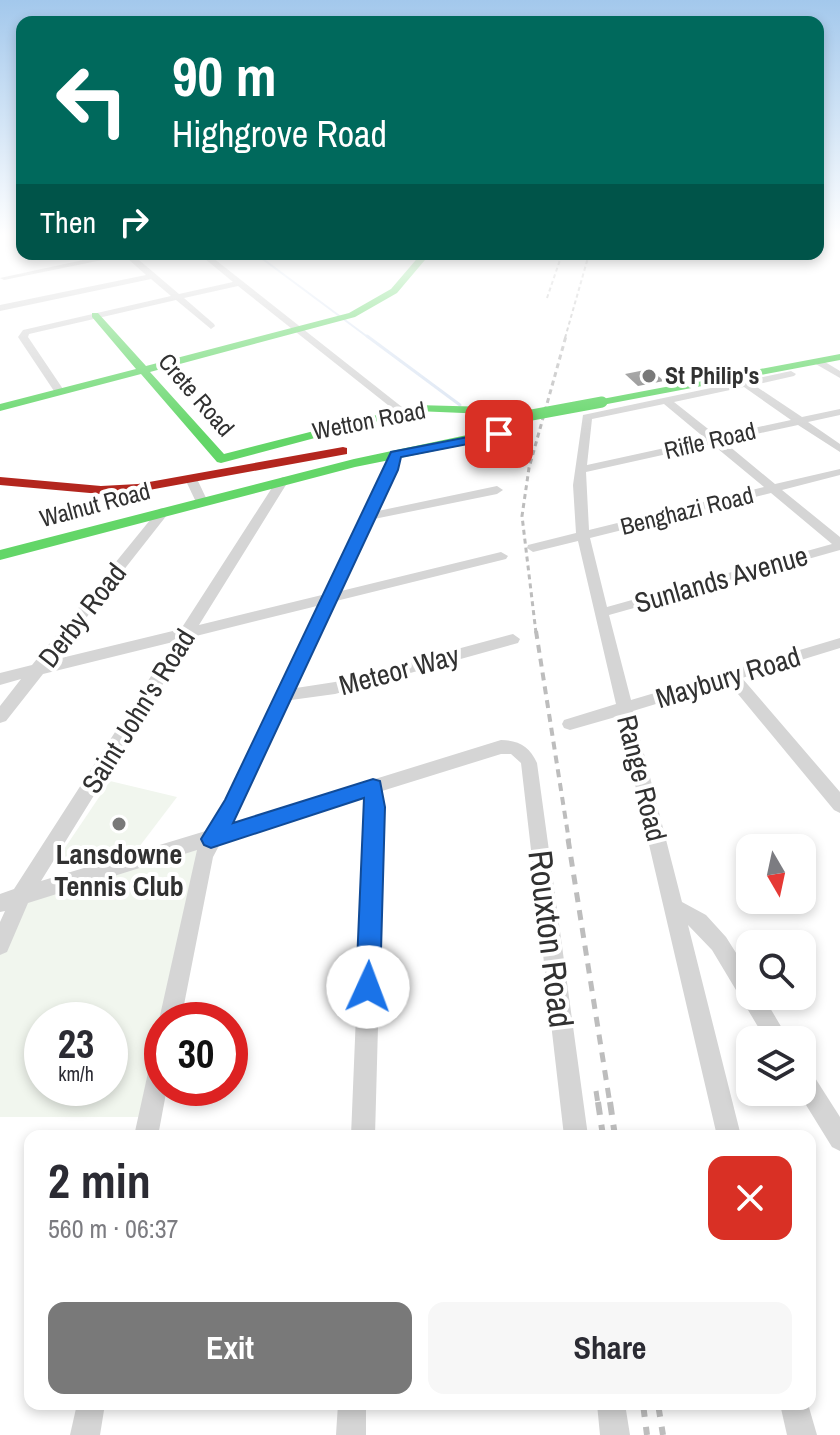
<!DOCTYPE html>
<meta charset="utf-8">
<style>
body{margin:0;font-family:"Archivo Narrow",sans-serif;background:#f7f7f7;color:#2b2b33;height:100vh;display:flex;flex-direction:column;font-size:30px;white-space:nowrap}
*{box-sizing:border-box;margin:0}
p{font-size:26px;color:#7c7c81}
.icon{flex:none;width:44px;height:44px;fill:none;stroke:currentColor;stroke-width:2;stroke-linecap:round;stroke-linejoin:round}
.map{position:relative;flex:1;overflow:hidden}
.panel{position:absolute;left:24px;top:1130px;width:792px;height:280px;display:flex;flex-direction:column;background:#fff;border-radius:16px;box-shadow:0 4px 12px #0003}
.panel>*{flex:none}
.hud{position:absolute;left:16px;top:16px;width:808px;height:244px;border-radius:16px;box-shadow:0 4px 12px #0003;background:#00695c;color:#fff;overflow:hidden}
.needle{width:52px;rotate:171deg}
.tools{position:absolute;left:736px;top:834px;display:grid;gap:16px}
.tools a{display:grid;place-items:center;width:80px;height:80px;border-radius:16px;background:#fff;box-shadow:0 4px 12px #0003;font-size:40px}
.speed{position:absolute;left:24px;top:1002px;display:flex;gap:16px;font-size:40px;font-weight:700;text-align:center}
.speed>*{display:grid;place-content:center;width:104px;height:104px;border-radius:50%;background:#fff;box-shadow:0 4px 12px #0003;line-height:1}
.speed small{font-size:20px;font-weight:400}
.speed .limit{border:12px solid #d22;background:#fff;color:#111}
.pin{position:absolute;display:grid;place-items:center;width:68px;height:68px;color:#fff;margin:-34px;border-radius:16px;box-shadow:0 4px 12px #0006}
.me{position:absolute;width:88px;margin:-44px;rotate:2deg;stroke-linejoin:round;filter:drop-shadow(0 0 6px #0008)}
.turn{display:flex;align-items:center;gap:28px;height:168px;padding:0 24px;font-size:36px}
.turn .icon{width:104px;height:104px;stroke-width:2.5}
.turn b{display:block;font-size:56px;line-height:68px}
.then{display:flex;align-items:center;height:76px;padding:0 24px;background:#0003;gap:16px;font-size:30px}
.round{display:grid;place-items:center;flex:none;width:84px;height:84px;border-radius:16px;background:#f7f7f7}
.overview{display:flex;align-items:center;justify-content:space-between;height:136px;padding:0 24px}
h1{font-size:48px;font-weight:700;line-height:60px}
.action{display:flex;gap:16px;margin-top:auto;padding:16px 24px}
.action a{flex:1;height:92px;border-radius:16px;background:#797979;color:#fff;font-size:32px;font-weight:700;line-height:92px;text-align:center}
.action a+a{background:#f7f7f7;color:#2b2b33}
.map>svg:first-child{display:block}
.green{fill:#f1f6ee;fill-rule:evenodd}
.lines{fill:none;stroke-linecap:round;stroke-linejoin:round}
.stream-far1{stroke:#dbe5f3;stroke-width:2}
.stream{stroke:#dbe5f3;stroke-width:3}
.building{fill:#808080}
.street{fill:#d5d5d5;fill-rule:evenodd}
.fast{fill:#63d668;fill-rule:evenodd}
.jam{fill:#b3261e;fill-rule:evenodd}
.rail-far4{stroke:#bdbdbd;stroke-width:2;stroke-dasharray:4 3;stroke-linecap:butt}
.rail-far3{stroke:#bdbdbd;stroke-width:3;stroke-dasharray:5 4;stroke-linecap:butt}
.rail-far2{stroke:#bdbdbd;stroke-width:4;stroke-dasharray:8 6;stroke-linecap:butt}
.rail-far1{stroke:#bdbdbd;stroke-width:5;stroke-dasharray:10 8;stroke-linecap:butt}
.rail{stroke:#bdbdbd;stroke-width:6;stroke-dasharray:13 10;stroke-linecap:butt}
.fast-bridge{stroke:#63d668;stroke-width:11}
.route{fill:#1a73e8;stroke:#114b97;stroke-width:2}
.poi-dot{fill:#797979;stroke:#fff;stroke-width:3}
.labels{text-anchor:middle;stroke-width:8;stroke-linejoin:round;paint-order:stroke}
.far-poi-label{font-size:24px;font-weight:bold;fill:#313131;stroke:#fff;text-anchor:start}
.far-street-label{font-size:24px;fill:#313131;stroke:#fff}
.street-label{font-size:28px;fill:#313131;stroke:#fff}
.poi-label{font-size:28px;font-weight:bold;fill:#313131;stroke:#fff}
.near-street-label{font-size:34px;fill:#313131;stroke:#fff}
</style>
<div class="map">
<svg width="840" height="1435" viewBox="0 0 840 1435">
<rect width="100%" height="100%" fill="#fff"/>
<!-- green -->
<g class="green">
<path d="M110,781l67,16 -41,54 -82,13z"/>
<path d="M211,839l-49,181v36l-12,61h-150v-180l15,-39zM42,1020h68v68h-68z"/>
</g>
<g class="lines">
<!-- stream-far1 -->
<path class="stream-far1" d="M256,254l113,84"/>
<!-- stream -->
<path class="stream" d="M367,336l93,69"/>
</g>
<!-- building -->
<path class="building" d="M650,369l14,12 -26,5 -13,-12z"/>
<g class="lines">
<!-- street -->
<g class="street">
<path d="M111,254h21l47,40 54,-12 -34,-28h9l199,157 -9,2 -160,-127 -54,12 30,26 1,2 -4,3 -35,-29 -147,34 -1,3 37,55 -9,2 -38,-57 5,-7 148,-34 -20,-17 -151,32v-6l146,-30 -19,-17h-15l-108,22 -4,-2z"/>
<path d="M814,359h6l20,12v7l-26,-15z"/>
<path d="M791,371l5,3 -2,2 -40,9 48,32 38,-8v6l-32,7 32,22v8l-42,-27 -75,16 52,43 65,-15v6l-58,15 58,47v13l-231,65 22,85 209,-62v10l-98,30 98,114v21l-6,-3 -106,-128 -95,29 49,191 24,13 20,22 24,38v21h13l26,44h-23l-54,-90 -24,-25 53,211h-24l-98,-420 -49,14 -6,-2 -2,-4 2,-4 52,-16 -38,-163 -45,11 -6,-4 1,-3 48,-12 -3,-48 10,-70zM744,387l47,33 -74,16 -43,-34zM664,404l42,35 -119,26 5,-46zM712,444l52,43 -175,43 -3,-58zM771,493l61,51 -225,63 -17,-69z"/>
<path d="M391,452l10,2 -4,16 -19,41 119,-25 6,4 -6,4 -123,25 -33,72 160,-39 7,4 -2,3 -170,42 -40,87 39,-6 178,-48 7,5 -2,4 -183,51 -44,6 -58,123 268,-83c18,0 29,7 36,23l51,373h-24l-43,-373 -10,-9h-10l-119,37 2,16 -9,329h-24l14,-339 -144,45 -8,15 -32,163h-19v7l-3,-7 38,-170 -169,53 -21,49 -7,3v-33l5,-11 -5,1v-18l14,-5 159,-247 -130,32 -37,47 -6,2v-17l21,-27 -21,6v-12l32,-8 127,-156 4,-1 6,4 -2,3 -114,145 128,-31 96,-149 6,-3 6,3 -90,145 127,-31 59,-124zM321,605l-94,196 -18,29 -168,51 151,-244z"/>
<path d="M191,476l6,3 11,23 -2,3h-8l-2,-3 -11,-23z"/>
<path d="M162,1048v40h5l-9,48h-24l17,-77 3,-8z"/>
<path d="M802,1067l8,3 30,47v34l-8,-4 -34,-55h4z"/>
<path d="M77,1404h28l-5,31h-30z"/>
<path d="M338,1404h28v31h-30z"/>
<path d="M597,1404h28l5,31h-30z"/>
<path d="M780,1404h28l9,31h-30z"/>
</g>
<!-- fast -->
<g class="fast">
<path d="M421,254h9l-33,39 -42,24 -205,55 74,82 192,-49 74,2 23,18 -3,8 -11,5 -144,29 -355,93v-10l354,-91 146,-31 -13,-14 -71,-3 -195,52 -4,-1 -76,-88 -141,37v-7l136,-35 -44,-52v-4h6l48,53 203,-53 42,-24z"/>
<path d="M840,354v6l-238,45 -6,-3 6,-3z"/>
</g>
<!-- jam -->
<path class="jam" d="M343,447l4,1v6l-209,38 -37,2 -101,-9v-8l101,9 37,-2z"/>
<!-- rail-far4 -->
<g class="rail-far4">
<path d="M543,258l1,-4"/>
<path d="M547,298l15,-44"/>
<path d="M565,338l24,-84"/>
</g>
<!-- rail-far3 -->
<path class="rail-far3" d="M536,633l-14,-117 7,-48 37,-132"/>
<!-- rail-far2 -->
<path class="rail-far2" d="M536,631l33,210"/>
<!-- rail-far1 -->
<g class="rail-far1">
<path d="M568,839l42,265"/>
<path d="M596,1091l2,13"/>
</g>
<!-- rail -->
<g class="rail">
<path d="M598,1102l5,34"/>
<path d="M610,1102l5,34"/>
<path d="M643,1404l4,31"/>
<path d="M658,1404l5,31"/>
</g>
<!-- fast-bridge -->
<path class="fast-bridge" d="M477,425l125,-23"/>
</g>
<!-- sky -->
<linearGradient id="sky" x2="0" y2="1"><stop stop-color="#a3c8ec"/><stop offset="0.54" stop-color="#fff"/><stop offset="1" stop-color="#fff" stop-opacity="0"/></linearGradient>
<rect width="840" height="435" fill="url(#sky)"/>
<!-- route -->
<path class="route" d="M499,431l5,1v5l-103,20 -3,13 -165,353 140,-44 7,2 5,26 -5,180 -3,8 -9,4 -8,-4 -4,-8 8,-189 -153,50 -7,-3 -3,-6 24,-39 166,-348z"/>
<!-- markers -->
<g class="poi-dot">
<circle cx="649" cy="376" r="8"/>
<circle cx="119" cy="824" r="8"/>
</g>
<g class="labels">
<!-- far-poi labels -->
<g class="far-poi-label">
<text x="665" y="384">St Philip's</text>
</g>
<!-- far-street labels -->
<g class="far-street-label">
<text transform="translate(196 395) rotate(49)" y="8">Crete Road</text>
<text transform="translate(369 421) rotate(-11)" y="8">Wetton Road</text>
<text transform="translate(710 441) rotate(-13)" y="8">Rifle Road</text>
<text transform="translate(95 505) rotate(-15)" y="8">Walnut Road</text>
<text transform="translate(687 511) rotate(-14)" y="8">Benghazi Road</text>
</g>
<!-- street labels -->
<g class="street-label">
<text transform="translate(721 579) rotate(-16)" y="10">Sunlands Avenue</text>
<text transform="translate(82 615) rotate(-52)" y="10">Derby Road</text>
<text transform="translate(399 670) rotate(-15)" y="10">Meteor Way</text>
<text transform="translate(728 677) rotate(-17)" y="10">Maybury Road</text>
<text transform="translate(138 711) rotate(-58)" y="10">Saint John's Road</text>
<text transform="translate(642 778) rotate(76)" y="10">Range Road</text>
</g>
<!-- poi labels -->
<g class="poi-label">
<text x="119" y="864">Lansdowne<tspan x="119" dy="32">Tennis Club</tspan></text>
</g>
<!-- near-street labels -->
<g class="near-street-label">
<text transform="translate(551 939) rotate(83)" y="12">Rouxton Road</text>
</g>
</g>
</svg>
<div class="tools">
<a><svg class="needle" viewBox="-14 -14 28 28"><path d="M0-13l5 13h-10z" fill="#e53935"/><path d="M0 13l5-13h-10z" fill="#7c7c81"/></svg></a>
<a><svg class="icon" aria-label="search" viewBox="0 0 24 24"><circle cx="10" cy="10" r="6"/><path d="M15 15l6 6"/></svg></a>
<a><svg class="icon" aria-label="layers" viewBox="0 0 24 24"><path d="M12 4l9 5-9 5-9-5zM3 14l9 5 9-5"/></svg></a>
</div>
<div class="speed"><div>23<small>km/h</small></div><div class="limit">30</div></div>
<div class="pin" style="left:499px;top:434px;background:#d93025"><svg class="icon" aria-label="arrive" viewBox="0 0 24 24"><path d="M6 21V4h12l-3 4 3 4H6"/></svg></div>
<svg class="me" style="left:368px;top:987px" viewBox="-20 -20 40 40"><circle r="19" fill="#fff"/><path d="M0-13L10 11 0 6-10 11z" fill="#1a73e8"/></svg>
<div class="hud">
<div class="turn"><svg class="icon" aria-label="left" viewBox="0 0 24 24"><path d="M17 20v-9H6M10 6l-5 5 5 5"/></svg><div><b>90 m</b>Highgrove Road</div></div>
<div class="then">Then<svg class="icon" aria-label="right" viewBox="0 0 24 24"><path d="M7 20v-9h11M14 6l5 5-5 5"/></svg></div>
</div>
<section class="panel">
<div class="overview"><div><h1>2 min</h1><p>560 m · 06:37</p></div><a class="round" style="background:#d93025;color:#fff"><svg class="icon" aria-label="close" viewBox="0 0 24 24"><path d="M6 6l12 12M18 6L6 18"/></svg></a></div>
<div class="action"><a>Exit</a><a>Share</a></div>
</section>
</div>
